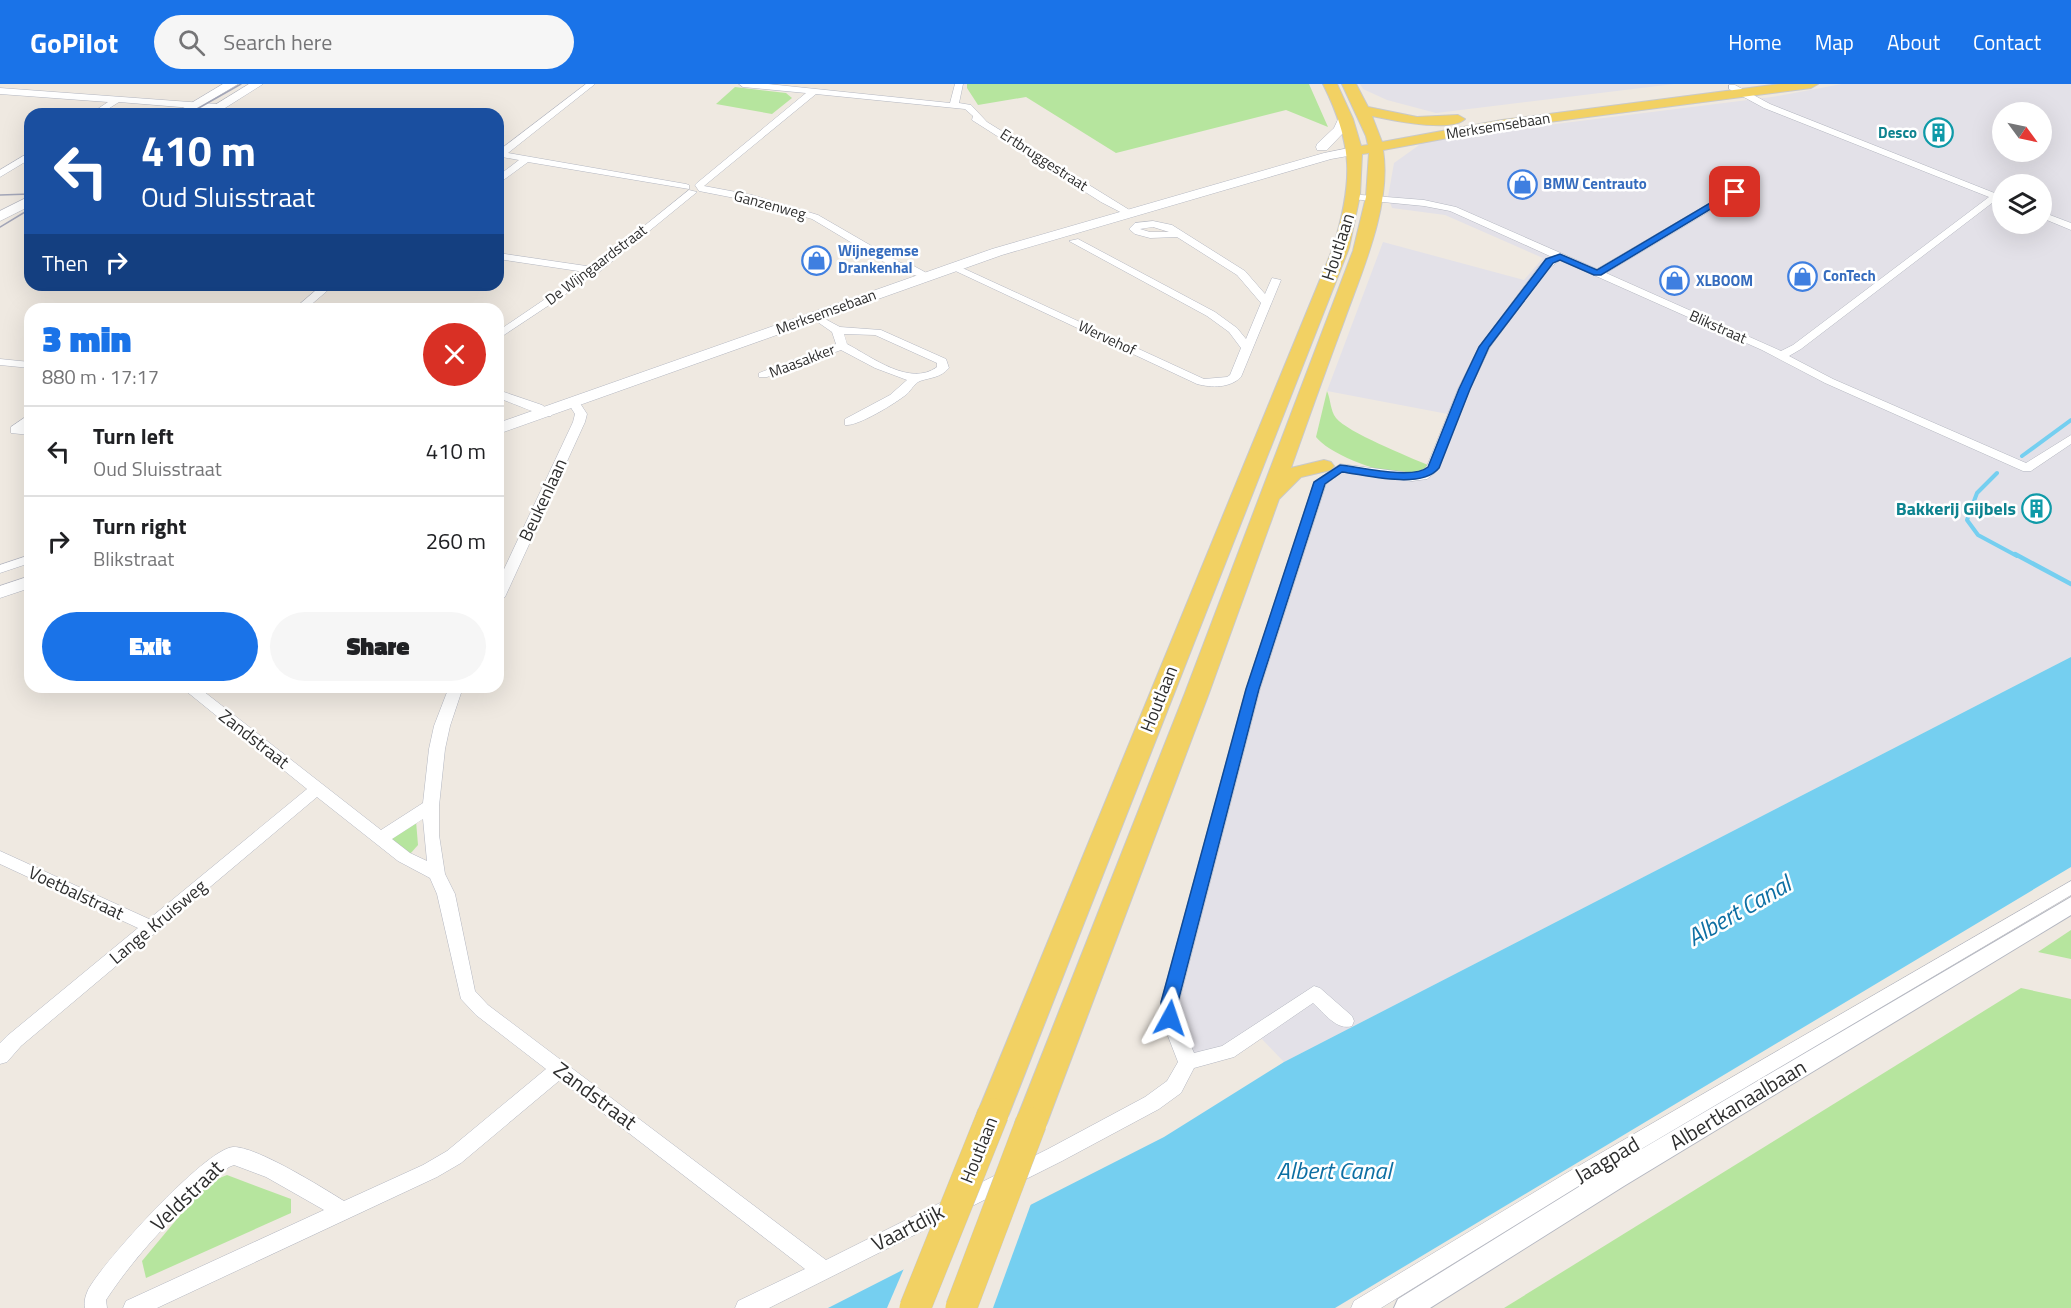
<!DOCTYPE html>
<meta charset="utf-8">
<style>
body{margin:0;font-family:"Titillium Web",sans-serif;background:#f6f6f6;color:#202124;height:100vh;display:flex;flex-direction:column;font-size:22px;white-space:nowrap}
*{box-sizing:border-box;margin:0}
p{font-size:20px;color:#757577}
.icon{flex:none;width:33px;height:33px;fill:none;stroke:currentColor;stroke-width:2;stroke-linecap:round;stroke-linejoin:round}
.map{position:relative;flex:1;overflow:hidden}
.details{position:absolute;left:24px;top:219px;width:480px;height:390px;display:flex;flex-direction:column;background:#fff;border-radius:18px;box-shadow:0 6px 24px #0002}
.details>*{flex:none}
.top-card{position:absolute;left:24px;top:24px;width:480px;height:183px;border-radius:18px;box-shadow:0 6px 24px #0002;background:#1a4fa0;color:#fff;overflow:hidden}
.needle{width:39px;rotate:123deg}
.tools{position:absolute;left:1992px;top:18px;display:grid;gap:12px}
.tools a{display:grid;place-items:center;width:60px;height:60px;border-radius:50%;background:#fff;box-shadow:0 6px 24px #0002;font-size:30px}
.pin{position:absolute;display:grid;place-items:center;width:51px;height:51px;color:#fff;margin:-26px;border-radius:12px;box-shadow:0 3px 9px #0006}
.me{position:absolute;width:66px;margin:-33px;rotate:5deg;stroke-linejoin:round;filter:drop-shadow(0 0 4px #0008)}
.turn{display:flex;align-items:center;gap:21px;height:126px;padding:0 18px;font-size:27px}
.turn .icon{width:78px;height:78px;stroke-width:2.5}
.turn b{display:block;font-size:42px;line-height:51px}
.then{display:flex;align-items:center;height:57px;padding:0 18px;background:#0003;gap:12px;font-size:22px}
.round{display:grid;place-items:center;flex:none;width:63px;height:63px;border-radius:32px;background:#f6f6f6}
.head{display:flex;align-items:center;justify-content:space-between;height:102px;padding:0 18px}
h1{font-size:36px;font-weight:800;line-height:45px;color:#1a73e8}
.primary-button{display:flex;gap:12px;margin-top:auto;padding:12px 18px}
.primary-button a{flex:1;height:69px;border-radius:36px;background:#1a73e8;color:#fff;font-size:24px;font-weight:800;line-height:69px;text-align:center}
.primary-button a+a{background:#f6f6f6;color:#202124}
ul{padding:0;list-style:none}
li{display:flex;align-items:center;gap:18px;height:90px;padding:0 18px;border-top:2px solid #e0e0e0}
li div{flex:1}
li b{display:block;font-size:22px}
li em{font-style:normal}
header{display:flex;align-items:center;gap:36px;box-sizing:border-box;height:84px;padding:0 30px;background:#1a73e8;color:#fff}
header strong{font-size:28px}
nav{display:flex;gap:33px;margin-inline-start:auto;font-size:21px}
.search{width:420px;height:54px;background:#f6f6f6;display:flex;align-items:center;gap:15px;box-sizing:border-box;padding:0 21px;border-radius:33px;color:#757577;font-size:22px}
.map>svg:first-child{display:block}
.industrial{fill:#e3e1e8;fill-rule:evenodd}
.green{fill:#b6e59e}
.water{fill:#75cff0}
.pier{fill:#efe9e1}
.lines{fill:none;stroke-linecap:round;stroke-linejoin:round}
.stream-far1{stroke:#75cff0;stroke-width:4}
.stream{stroke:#75cff0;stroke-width:4.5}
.minor-casing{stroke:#b4b7c1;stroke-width:1}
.tertiary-casing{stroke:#b4b7c1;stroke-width:2}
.secondary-casing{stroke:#b4b7c1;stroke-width:1}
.primary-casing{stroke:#c9c9c9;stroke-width:2}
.minor{fill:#fff;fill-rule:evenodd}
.tertiary{fill:#fff;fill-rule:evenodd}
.secondary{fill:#fff;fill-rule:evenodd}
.primary{fill:#f2d163;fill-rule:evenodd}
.tram{stroke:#a3a6b8;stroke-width:1.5}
.primary-bridge-casing{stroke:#c9c9c9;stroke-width:32;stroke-linecap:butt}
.primary-bridge{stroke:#f2d163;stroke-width:31}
.route{fill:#1a73e8;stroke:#114b97;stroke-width:1.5}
.labels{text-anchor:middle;stroke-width:5;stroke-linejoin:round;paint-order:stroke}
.far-street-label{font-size:15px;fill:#2e2e2e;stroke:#fff}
.far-culture-label{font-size:15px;font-weight:bold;fill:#0d838f;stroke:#fff;text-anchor:end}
.far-shop-label{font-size:15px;font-weight:bold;fill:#366cbe;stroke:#fff;text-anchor:start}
.street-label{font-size:18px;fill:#2e2e2e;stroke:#fff}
.culture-label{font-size:18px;font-weight:bold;fill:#0d838f;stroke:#fff;text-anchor:end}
.near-street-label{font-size:21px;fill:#2e2e2e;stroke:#fff}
.near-water-label{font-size:24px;font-style:italic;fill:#0d6fa3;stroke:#fff}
</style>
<header>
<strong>GoPilot</strong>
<div class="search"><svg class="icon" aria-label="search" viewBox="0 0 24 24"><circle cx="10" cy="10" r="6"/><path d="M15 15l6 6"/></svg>Search here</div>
<nav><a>Home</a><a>Map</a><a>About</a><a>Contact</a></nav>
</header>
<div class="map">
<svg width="2071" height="1224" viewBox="0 0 2071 1224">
<rect width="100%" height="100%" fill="#efe9e1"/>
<!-- industrial -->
<g class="industrial">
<path d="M1360,0h314l-238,29 -49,-13 -24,-11z"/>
<path d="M1842,0h229v573l-787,405 -28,-29 -68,29 -18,-44 75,-299 75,-237 20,-14 83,8 30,-61 -126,-24 56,-149 141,38 19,-22 -98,-43 -53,-7 -4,-11 6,-34 28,-20 55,-9 295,-37zM2002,28h40v40h-40zM2002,100h40v40h-40z"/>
</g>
<!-- green -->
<g class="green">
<path d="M967,0h342l19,43 -42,-17 -170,43 -90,-56 -48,8 -11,-17z"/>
<path d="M735,3l51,6 6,5 -20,16 -56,-10z"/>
<path d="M1327,307c4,9 3,19 9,27 11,14 73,39 92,47 -17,23 -97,-8 -112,-28z"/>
<path d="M416,737l2,24 -8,9 -22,-16z"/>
<path d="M2071,846v29l-33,-7z"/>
<path d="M2021,904l50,11v309h-567z"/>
<path d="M227,1091l64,24v14l-145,65 -4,-17 65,-78z"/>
</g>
<!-- water -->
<path class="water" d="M2071,573v210l-736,441h-507l336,-171 120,-75z"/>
<!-- pier -->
<path class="pier" d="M1032,1117l-39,107h-106l18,-42z"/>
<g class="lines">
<!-- stream-far1 -->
<g class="stream-far1">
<path d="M2022,372l49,-36"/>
<path d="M1997,389l-20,20 -10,27 11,15 39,21"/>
</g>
<!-- stream -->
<path class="stream" d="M2015,470l56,30"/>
<defs>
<g id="minor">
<path d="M586,0h9l-87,69 178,31 3,1v4l-161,-27 -30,22v-8l21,-16 -17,-3 -1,-8z"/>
<path d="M739,0h29l182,19 5,-19h8l-4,19 12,2 16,17 149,92 -8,2 -27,-14 -129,-82 1,-4 -8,-7 -149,-15 -112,92 48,9 66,20 83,48 11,2 20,11c-8,6 -27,-6 -38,-8l-82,-49 -62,-18 -51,-10 -4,-6 2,-2 109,-90 -63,-6z"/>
<path d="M1729,1h6l35,19 232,92v6l-10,1 -191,146 -12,7 44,23 193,84 45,-28v9l-40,27h-8l-198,-88 -63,-33 -202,-90 -12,9 -58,78 -20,42 -33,82 -10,8 -15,2 -70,-9 -16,12 -66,205 -81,313v16l15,35 28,-7 92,-60 6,2 32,28 2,5 -2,5c-15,5 -28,-13 -39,-23l-79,54 -40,11 -13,25 -22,16 -97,52 -293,147h-34l3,-7 67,-32 -245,-189 -99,83 -24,14 -280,131h-34l3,-7 198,-91 -58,-33 -32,-12 -5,2c-45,37 -91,84 -123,133l1,8h-22c-1,-7 0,-11 3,-18 14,-27 117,-141 145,-143 23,-1 90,41 111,54l79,-36 24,-14 99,-82 -70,-54 -15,-16 -24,-105 -7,-16 -32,-17 -81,-64 -296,249 -14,16 -7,2v-21l7,-7 131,-108 -138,-64v-13l149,68 158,-130 -126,-102h17l183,143 42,-27 6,-54 5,-23 15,-39h14l-13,39 -5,23 -6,57v29l6,39 10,20 20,97 13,14 338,255 222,-111 97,-52 22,-16 11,-19 -17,-44v-16l85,-313 68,-207 26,-18 72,9h8l7,-7 31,-77 21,-42 61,-82 12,-8 -102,-46 -26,-5 -72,-7 -3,-1v-4l75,6 32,7 141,62 135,-79h6v4l-132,79 175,78 12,-6 196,-148 -225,-89 -35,-19zM423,735l4,42 -17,-8 -18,-14z"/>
<path d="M0,4l217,16 4,3 -4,3 -98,-8 -19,12h-10l18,-12 -108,-8z"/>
<path d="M30,68v7l-30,18v-7z"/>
<path d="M689,106l8,2 -98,80 -101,67v-8l87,-59 -87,-13v-6l95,14z"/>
<path d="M2042,128l29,11v7l-29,-12z"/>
<path d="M1153,137l19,4 73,46 20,23 7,-16 9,2 -40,97c-11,11 -29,11 -44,7l-250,-117 9,-2 248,114 23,-2 3,-2 11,-27 -12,-16 -22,-16 -138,-75 9,-2 137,73 22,16 9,11 15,-36 -24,-28 -60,-38 -27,1 -15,-4 -6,-5 6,-6zM1153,143l16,5h-19l-10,-3z"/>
<path d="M322,201h12l-28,24h-12z"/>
<path d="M814,229l26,14 41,3 65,29 3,9c-9,10 -17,9 -29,13 -5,2 -9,9 -13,13 -11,9 -50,33 -62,31v-6l45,-24 17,-15 -32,-12 -34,-18 -74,27h-8v-4l77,-29 -4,-12 -23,-16zM844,250l31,1 62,28v4c-27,20 -65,-10 -90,-23z"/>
<path d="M0,275l30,3v6l-30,-3z"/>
<path d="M498,306l44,15 11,8 -2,3c-7,1 -43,-15 -53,-18z"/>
<path d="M574,315l4,1 9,14 -2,8 -80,175 -7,4v-19l75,-160 2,-8 -7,-11z"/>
<path d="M30,330v10l-4,3h4v8l-19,-2v-6z"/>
<path d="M30,471v8l-30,10v-8z"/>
<path d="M2071,797v14l-494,292 -196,121h-30l3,-7 209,-126z"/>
</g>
<path id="tertiary" d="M2071,813v18l-447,271 -194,122h-36l4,-9 208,-129z"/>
<g id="secondary">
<path d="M223,0h15l-50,30h-15z"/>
<path d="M249,0h14l-38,24h-8l-2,-3z"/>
<path d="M1345,28l6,4 -7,16 -17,18h-10l-1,-3 1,-3 17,-16 7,-15z"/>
<path d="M1354,63l6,4 -1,3 -28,5 -329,96 -504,179v-11l494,-174 332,-96z"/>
<path d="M30,112v10l-30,15v-10z"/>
<path d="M30,492v12l-30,10v-12z"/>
</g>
<path id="primary" d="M1323,0h14l16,35 8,27 7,-1 -2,-9 -24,-52h14l12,23 49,10 41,-2 7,4c-14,14 -74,1 -93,-3l10,26 120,-22 278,-36h38l-7,4 -309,40 -119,22c9,56 -22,123 -40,174 -18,48 -35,96 -52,144l33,-8 7,2 3,4 -3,4 -30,7 -22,22 -70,194 -162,430 -5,9 -11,4 -11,-4 -5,-9 170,-430 168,-442 13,-54 3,-44 -7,1 -2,41 -11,53 -340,866 -5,9 -11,4 -11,-4 -5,-9 356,-866c20,-66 21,-102 -10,-164z"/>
</defs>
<!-- minor casing -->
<use href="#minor" class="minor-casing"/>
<!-- tertiary casing -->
<use href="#tertiary" class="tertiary-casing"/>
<!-- secondary casing -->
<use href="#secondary" class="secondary-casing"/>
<!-- primary casing -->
<use href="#primary" class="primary-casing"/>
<!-- minor -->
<use href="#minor" class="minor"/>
<!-- tertiary -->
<use href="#tertiary" class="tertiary"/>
<!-- secondary -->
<use href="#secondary" class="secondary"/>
<!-- primary -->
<use href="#primary" class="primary"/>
<!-- tram -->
<g class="tram">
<path d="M188,30l53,-30"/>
<path d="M0,111l30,-1"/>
<path d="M0,143l30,-18"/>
</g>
<defs>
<g id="primary-bridge">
<path d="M915,1224l78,-194"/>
<path d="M961,1224l70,-185"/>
</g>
</defs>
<!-- primary-bridge casing -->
<use href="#primary-bridge" class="primary-bridge-casing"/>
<!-- primary-bridge -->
<use href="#primary-bridge" class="primary-bridge"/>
</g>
<!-- route -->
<path class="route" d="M1732,106l7,2 -138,83h-7l-34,-15 -7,3 -64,84 -19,42 -31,79c-18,22 -72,7 -97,4l-17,12 -66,205 -81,313 1,16 -3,5 -6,2 -6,-2 -3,-21 85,-313 68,-207 26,-17c20,2 73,15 88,2l31,-78 20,-42 67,-88 14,-5 37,16z"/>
<!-- icons -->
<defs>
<symbol id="building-ring" viewBox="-11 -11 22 22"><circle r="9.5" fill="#fff" stroke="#0f9aa8" stroke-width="1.5"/><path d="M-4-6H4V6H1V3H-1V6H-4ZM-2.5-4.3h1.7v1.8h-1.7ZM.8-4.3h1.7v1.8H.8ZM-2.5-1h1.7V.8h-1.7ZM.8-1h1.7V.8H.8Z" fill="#0f9aa8"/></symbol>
<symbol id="shop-ring" viewBox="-11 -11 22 22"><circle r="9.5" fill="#fff" stroke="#3f7fe0" stroke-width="1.5"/><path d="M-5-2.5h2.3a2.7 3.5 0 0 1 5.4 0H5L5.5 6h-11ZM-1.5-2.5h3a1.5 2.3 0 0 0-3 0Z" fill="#3f7fe0"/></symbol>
</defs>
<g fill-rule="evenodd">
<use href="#building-ring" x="1922" y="32" width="33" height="33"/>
<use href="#shop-ring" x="1506" y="84" width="33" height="33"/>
<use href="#shop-ring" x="800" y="160" width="33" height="33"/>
<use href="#shop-ring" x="1786" y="176" width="33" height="33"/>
<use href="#shop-ring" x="1658" y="180" width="33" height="33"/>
<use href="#building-ring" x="2020" y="408" width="33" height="33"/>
</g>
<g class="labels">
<!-- far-street labels -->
<g class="far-street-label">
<text transform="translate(1498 42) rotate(-9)" y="5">Merksemsebaan</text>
<text transform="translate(1044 76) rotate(33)" y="5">Ertbruggestraat</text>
<text transform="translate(770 121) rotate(15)" y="5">Ganzenweg</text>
<text transform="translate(596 181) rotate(-37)" y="5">De Wijngaardstraat</text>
<text transform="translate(826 228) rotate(-20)" y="5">Merksemsebaan</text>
<text transform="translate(1718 243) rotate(24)" y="5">Blikstraat</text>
<text transform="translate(1107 254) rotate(25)" y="5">Wervehof</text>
<text transform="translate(802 277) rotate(-21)" y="5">Maasakker</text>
</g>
<!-- far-culture labels -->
<g class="far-culture-label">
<text x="1917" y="54">Desco</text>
</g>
<!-- far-shop labels -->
<g class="far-shop-label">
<text x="1543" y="105">BMW Centrauto</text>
<text x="838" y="172">Wijnegemse<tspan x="838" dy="17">Drankenhal</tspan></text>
<text x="1823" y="197">ConTech</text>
<text x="1696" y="202">XLBOOM</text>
</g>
<!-- street labels -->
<g class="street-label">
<text transform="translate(1338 163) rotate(-72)" y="6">Houtlaan</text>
<text transform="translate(543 416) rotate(-65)" y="6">Beukenlaan</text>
<text transform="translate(1159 615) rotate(-68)" y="6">Houtlaan</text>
<text transform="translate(254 655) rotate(38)" y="6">Zandstraat</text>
<text transform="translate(76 809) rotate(25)" y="6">Voetbalstraat</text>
<text transform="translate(158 838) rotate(-40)" y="6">Lange Kruisweg</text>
<text transform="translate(979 1066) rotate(-68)" y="6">Houtlaan</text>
</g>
<!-- culture labels -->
<g class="culture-label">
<text x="2016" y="431">Bakkerij Gijbels</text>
</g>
<!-- near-street labels -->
<g class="near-street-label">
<text transform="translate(595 1012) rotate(37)" y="7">Zandstraat</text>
<text transform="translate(1738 1021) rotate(-31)" y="7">Albertkanaalbaan</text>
<text transform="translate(1607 1076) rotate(-30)" y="7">Jaagpad</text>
<text transform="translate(187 1112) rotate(-44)" y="7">Veldstraat</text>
<text transform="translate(908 1144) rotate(-27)" y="7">Vaartdijk</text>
</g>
<!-- near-water labels -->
<g class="near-water-label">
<text transform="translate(1739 827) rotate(-30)" y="8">Albert Canal</text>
<text x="1334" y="1095">Albert Canal</text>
</g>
</g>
</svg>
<div class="tools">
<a><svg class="needle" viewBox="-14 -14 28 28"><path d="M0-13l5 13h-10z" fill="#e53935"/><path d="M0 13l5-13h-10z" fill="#757577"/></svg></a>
<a><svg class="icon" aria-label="layers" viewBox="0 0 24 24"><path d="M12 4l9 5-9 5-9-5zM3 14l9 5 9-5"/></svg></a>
</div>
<div class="pin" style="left:1735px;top:108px;background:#d93025"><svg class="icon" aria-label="arrive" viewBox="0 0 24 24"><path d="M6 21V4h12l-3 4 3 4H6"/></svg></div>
<svg class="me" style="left:1170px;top:934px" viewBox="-20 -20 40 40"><path d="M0-17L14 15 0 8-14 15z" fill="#1a73e8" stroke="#fff" stroke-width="4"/></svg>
<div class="top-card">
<div class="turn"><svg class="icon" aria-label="left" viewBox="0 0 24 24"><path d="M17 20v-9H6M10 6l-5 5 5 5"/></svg><div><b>410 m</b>Oud Sluisstraat</div></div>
<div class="then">Then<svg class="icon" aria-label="right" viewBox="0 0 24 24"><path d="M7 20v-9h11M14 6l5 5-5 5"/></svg></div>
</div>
<section class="details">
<div class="head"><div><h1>3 min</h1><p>880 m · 17:17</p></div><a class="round" style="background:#d93025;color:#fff"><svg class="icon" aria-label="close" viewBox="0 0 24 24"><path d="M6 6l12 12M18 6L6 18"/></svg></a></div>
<ul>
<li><svg class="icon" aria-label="left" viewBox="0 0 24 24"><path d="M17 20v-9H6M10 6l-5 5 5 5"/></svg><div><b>Turn left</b><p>Oud Sluisstraat</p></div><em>410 m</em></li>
<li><svg class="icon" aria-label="right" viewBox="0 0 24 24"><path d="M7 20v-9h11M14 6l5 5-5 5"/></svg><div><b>Turn right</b><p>Blikstraat</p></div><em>260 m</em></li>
</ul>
<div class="primary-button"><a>Exit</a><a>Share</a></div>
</section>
</div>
